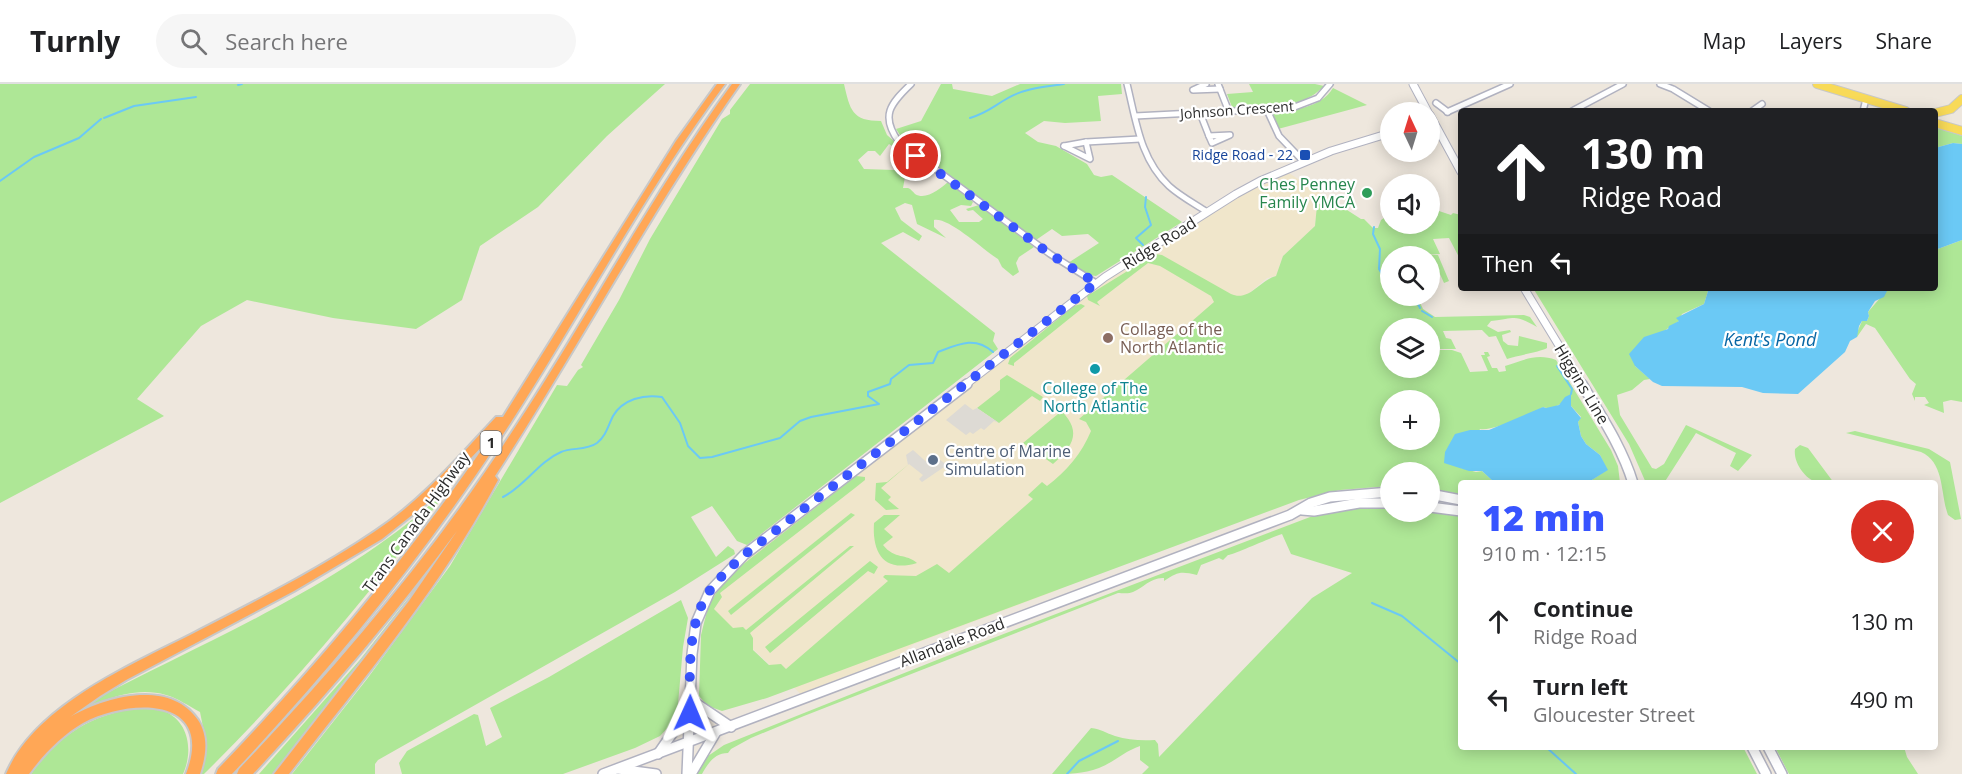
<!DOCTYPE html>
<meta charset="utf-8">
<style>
body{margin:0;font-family:"Open Sans",sans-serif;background:#f6f6f6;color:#202124;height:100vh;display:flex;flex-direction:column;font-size:22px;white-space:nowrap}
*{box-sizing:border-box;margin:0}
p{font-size:20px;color:#757577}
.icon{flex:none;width:33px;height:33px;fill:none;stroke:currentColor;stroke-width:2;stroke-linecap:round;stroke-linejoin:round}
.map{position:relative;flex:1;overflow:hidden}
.drawer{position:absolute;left:1458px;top:396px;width:480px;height:270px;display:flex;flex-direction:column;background:#fff;border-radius:6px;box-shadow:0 3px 15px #0003}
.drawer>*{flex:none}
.guide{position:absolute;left:1458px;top:24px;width:480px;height:183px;border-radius:6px;box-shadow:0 3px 15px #0003;background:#202124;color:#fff;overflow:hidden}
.needle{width:39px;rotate:356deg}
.buttons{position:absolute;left:1380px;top:18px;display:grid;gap:12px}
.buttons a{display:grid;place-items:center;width:60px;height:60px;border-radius:50%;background:#fff;box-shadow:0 3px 15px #0003;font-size:30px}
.pin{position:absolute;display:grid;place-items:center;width:51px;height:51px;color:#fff;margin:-26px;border:3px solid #fff;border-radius:50%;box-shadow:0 2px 6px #0007}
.me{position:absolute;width:66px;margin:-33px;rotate:1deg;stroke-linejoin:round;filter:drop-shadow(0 0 4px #0008)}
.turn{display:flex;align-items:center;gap:21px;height:126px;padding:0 24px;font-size:27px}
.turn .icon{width:78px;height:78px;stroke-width:2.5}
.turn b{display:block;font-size:42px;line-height:51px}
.then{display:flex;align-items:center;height:57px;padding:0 24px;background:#0003;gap:12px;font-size:22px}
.round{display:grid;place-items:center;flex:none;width:63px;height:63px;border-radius:32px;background:#f6f6f6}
.summary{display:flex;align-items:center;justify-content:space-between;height:102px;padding:0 24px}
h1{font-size:36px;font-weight:800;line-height:45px;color:#3854ff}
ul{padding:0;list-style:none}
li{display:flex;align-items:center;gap:18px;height:78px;padding:0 24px}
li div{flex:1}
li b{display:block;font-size:22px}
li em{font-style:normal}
header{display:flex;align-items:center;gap:36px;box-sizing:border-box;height:84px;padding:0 30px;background:#fff;border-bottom:2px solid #e0e0e0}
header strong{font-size:28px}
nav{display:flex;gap:33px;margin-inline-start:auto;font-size:21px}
.search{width:420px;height:54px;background:#f6f6f6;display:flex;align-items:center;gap:15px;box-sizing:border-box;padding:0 21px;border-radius:33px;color:#757577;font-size:22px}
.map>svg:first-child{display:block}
.education{fill:#f0e6cb}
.green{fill:#aee796;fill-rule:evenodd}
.plaza{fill:#dddad4}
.water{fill:#6bc9f5}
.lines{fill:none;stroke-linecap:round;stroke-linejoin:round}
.stream{stroke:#6bc9f5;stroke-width:2}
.street-casing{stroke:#b1b2c0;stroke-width:8}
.secondary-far1-casing{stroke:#b1b2c0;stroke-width:9}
.secondary-casing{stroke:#b1b2c0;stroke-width:12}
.primary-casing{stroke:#c8c8c8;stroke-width:10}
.highway-casing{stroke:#c8c8c8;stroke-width:4}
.street{stroke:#fff;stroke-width:5}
.secondary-far1{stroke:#fff;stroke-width:7}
.secondary{stroke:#fff;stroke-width:9}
.primary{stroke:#f8da58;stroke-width:8}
.highway{fill:#ffa756;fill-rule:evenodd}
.route{stroke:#3854ff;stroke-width:10;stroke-dasharray:0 18}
.transit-dot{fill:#1a4fb4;stroke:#fff;stroke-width:2}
.leisure-dot{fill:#2e9e5b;stroke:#fff;stroke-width:2}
.education-dot{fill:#8d6e63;stroke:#fff;stroke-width:2}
.culture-dot{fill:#0f9aa8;stroke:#fff;stroke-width:2}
.service-dot{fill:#5c6f8a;stroke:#fff;stroke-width:2}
.labels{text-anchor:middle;stroke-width:4.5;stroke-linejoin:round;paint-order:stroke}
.far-street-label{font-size:14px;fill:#2b2b2b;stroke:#fff}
.far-transit-label{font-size:14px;fill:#164399;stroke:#fff;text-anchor:end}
.shield{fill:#fff;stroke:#6b6b6b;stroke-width:1.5}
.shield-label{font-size:15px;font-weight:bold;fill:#2b2b2b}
.leisure-label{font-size:16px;fill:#27864d;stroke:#fff;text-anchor:end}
.street-label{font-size:16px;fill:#2b2b2b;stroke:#fff}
.education-label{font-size:16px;fill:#785e54;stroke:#fff;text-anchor:start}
.culture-label{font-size:16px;fill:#0d838f;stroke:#fff}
.service-label{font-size:16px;fill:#4e5e75;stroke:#fff;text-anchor:start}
.water-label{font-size:18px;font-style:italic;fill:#0766a4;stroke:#fff}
</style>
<header>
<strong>Turnly</strong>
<div class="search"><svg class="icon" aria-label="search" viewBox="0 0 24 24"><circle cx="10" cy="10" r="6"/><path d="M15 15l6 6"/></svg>Search here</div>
<nav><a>Map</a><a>Layers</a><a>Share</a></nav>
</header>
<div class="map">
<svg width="1962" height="690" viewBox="0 0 1962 690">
<rect width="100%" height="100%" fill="#eee7dd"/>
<!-- education -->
<path class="education" d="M1284,86l49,31 -12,1 -4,3 -2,21 -32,30 -7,20 -9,2 -20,17 -10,2 -11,-5 -168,298 -144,54 -32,24 -77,30 -102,-96 22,-29 359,-282 123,-79z"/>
<!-- green -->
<g class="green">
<path d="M0,0h665l-58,52 -69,71 -58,39 -18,54 -46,29 -83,-11 -86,-18 -46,26 -64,73 27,17 -164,87z"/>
<path d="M750,0h94c6,26 8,37 37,37l6,14 23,20 -11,5 5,-8 -12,4 -1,-1 7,-5 -9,-6 -9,12 -5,-5h-7l-10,9 6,9 30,1 9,-3h6l4,-5 5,1v6l-13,8 -2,11h5c3,1 5,4 7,6 11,7 26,-6 33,-12l25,20 -2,4 -10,-1 -11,5 9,12h20l4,-3 -10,-9 -5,1 -2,-2 13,-4 55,42 -15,10 -3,6 3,9 -6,4 -11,-9 -4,-8c-15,-9 -49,-42 -64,-39v7l12,11 -29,-14 -5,-19 -7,-2 -10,5 6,12 21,16 -3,5 -16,-9 -22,11 114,90 -2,8 5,8 -251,196 -10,-4 -25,-35 -21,11 25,40 12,-11 6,4 1,4 -60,38 -297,168 -3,4v10h-83l75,-95 83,-113 107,-181 10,1 11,-16 5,-3 -2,-2 38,-65 31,-61 72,-120 8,-5v-4z"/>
<path d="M941,0h11l1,5 39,7 28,-12h101l1,10 -24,2 3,25 -36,2 -21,-2 -19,12 13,9 18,4 31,18 7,11 7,2 11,-2 70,47 -86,54 -7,-1 -21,-12 31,-20 -11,-9 -26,2 -10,-7 -16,11 -132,-99 -8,-12 25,-8z"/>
<path d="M1249,0h66l9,2c-23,24 -55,21 -86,23l-6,-2 -5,-13 26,-2z"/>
<path d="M1333,4l34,17 -89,24 -6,-16c21,-3 49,-5 61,-25z"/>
<path d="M1935,42l27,10v8l-9,-1 -18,5z"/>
<path d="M1326,117h7l28,18h3l9,9h5l3,-8 9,-6v10h40v-16l21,7 2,-2 8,2v46l-12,-23 -16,1 7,15 -15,1h13l11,26 -5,2 -9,-20 -5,-2v-5h-40v40h27l6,13 12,8 89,-2 6,2 7,10c-23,-13 -20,-9 -46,-6l-4,5 11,6 12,-2 1,2 -9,3 1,6 5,4 10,1 1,-10 28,7v5c-7,4 -28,7 -40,11l-11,-23 -7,1 -7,-7 -39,1 3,7 5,1 5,10h-22l-4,-4v-17h-40v40h40v-10l7,-2v-6h15l9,3 9,19 18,-1 -7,-16h4l-1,-3h4l2,4 -3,1 5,11h5l2,4 7,-1 -1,-5c19,-6 32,-13 51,-6l55,90 7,16 2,17h-33l20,-13 -7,-15 -14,-11 -5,-8 -3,-14 3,-5 -10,-11 -8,-4c-5,4 -14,8 -20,5 -12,8 -50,24 -63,22l-19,39 15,4 6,-1 13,12h-34v11l-31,-5v-17h-40v14l-50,4 -41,10 -532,198 -45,13 -14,-5 -9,-10 2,-61 7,-28 11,-19 18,-19 119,-93 9,1v3l-10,8 -135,105 2,4 -8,12 19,19 10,-1 3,3 104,-84h4l-104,87 3,5v12l16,15 12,-1 5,5 102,-88 -5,-4 2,-2 31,1 21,-12 12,9 84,-74 -5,-4 14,-13 5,4c19,-14 35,-33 44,-55l-5,-9 -7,-3 135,-117 -3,-6 -51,-30 -12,-3 -51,39 3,4 -12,-6 -1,-4 68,-42 7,1 69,39c18,8 29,-14 45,-18l7,-20 32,-30 2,-21zM1390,316h40v40h-40z"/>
<path d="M1962,156v162l-11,-2 -8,2 1,11 -20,-8 5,-2 -4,-6h-10v4l-3,-7 4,-10 -6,-5 -35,-51 -9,-4 -9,13 -1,-2 6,-14h5l2,-5 -1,-4 19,-22 48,-2v-38z"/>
<path d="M1533,204h173l2,3 -4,13 -22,10 -3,7 -18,12 -26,33 15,13 -6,1 -12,10 -15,5 3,20 32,53 4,1 8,-5 22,-39 66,30 -14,16 -8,-5 6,-13 -40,-20 -32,50h-18l-17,-39z"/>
<path d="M1081,220l4,2 -71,57v3l-6,-2 2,-6 64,-52z"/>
<path d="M1007,291l36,22 -3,4 -8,-5 -33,27 -22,-15 23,-18v-10z"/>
<path d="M1053,319c27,23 27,38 0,61l-30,-21 35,-29 -9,-7z"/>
<path d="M1855,347l74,18 21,13 11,57 -6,1 -7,-5c-8,-22 -3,-52 -27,-63l-75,-19z"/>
<path d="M1800,361l8,3 26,35c-5,0 -11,1 -15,0 -14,-3 -26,-21 -24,-34z"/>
<path d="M909,380l-28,24 10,9 -3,3 11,9 -13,1 -11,-10 1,-17 11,-1z"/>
<path d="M450,403c-75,101 -156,198 -246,287h-7l10,-27 -7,-35c-11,-6 -23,-14 -34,-17 -35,-10 -71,8 -100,24l20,-15c125,-66 260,-119 364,-217z"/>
<path d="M1364,423h26v5l40,-1 31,5v231h282l14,27h-615l7,-7 -9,-7v-14c-15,5 -26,16 -41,22 -16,6 -31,6 -47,6l39,-46c10,1 15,5 24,8 13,4 26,5 40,4l3,4 1,13 153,-159 40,-25 -61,-19 -9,-20c-10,3 -49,21 -54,21l-5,5 -4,-2 -18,7 -4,10c-17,-4 -19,-3 -33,6v-3c-13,-1 -21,10 -31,14 -4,2 -11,1 -15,1l-314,123 -53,22 -20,11 -3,4c-13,0 -20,10 -26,21h-5l11,-18 16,-11 238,-95 356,-136z"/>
<path d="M851,429l4,2 -124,100 -3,-4z"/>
<path d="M884,431h16l-16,14 9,8 -10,8c12,15 23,8 34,18 -33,10 -45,-10 -43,-40z"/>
<path d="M870,477l8,6 -4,7 -6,-3 -98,82 -5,-6z"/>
<path d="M433,483l-20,33 -137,174h-17l100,-113z"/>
<path d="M681,516l7,18 -5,29 -5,57 -5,18 -13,14 -25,12 -72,26h-161l-3,-11 8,-12 67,-37 4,1 8,31 16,-9 -12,-29 59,-31z"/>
<path d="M145,624c6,1 13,1 19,3 26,11 29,41 19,63h-152c28,-40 65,-63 114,-66z"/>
<path d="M1775,663h129l3,10 11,17h-129z"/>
</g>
<!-- plaza -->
<g class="plaza">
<path d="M965,320l8,6 4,-2 22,15 -5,-2 -10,9 -3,-2 -8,6 -3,-2 -4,3 -20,-15z"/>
<path d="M913,366l19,17 8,-7 7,5 -25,17 -3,-3 4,-4 -14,-11 -1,1 -2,-10z"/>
</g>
<!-- water -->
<g class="water">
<path d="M1953,59l9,1v96l-27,10v-102z"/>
<path d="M1706,204h191l-9,1 -4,8 -9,4 -7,11 1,4 -2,5h-5l-3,5 -2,11 -7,4 -5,11 -47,42 -35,-1 -21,-6 -80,-1 -9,-4 -18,-16 -6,-12 15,-17 24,-8 1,-3 10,-5 -3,-3 28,-14 4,-13z"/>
<path d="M1571,310v12l10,12 -3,4 3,14 5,8 14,11 8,15 -21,13h-92l-13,-12h-13l-25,-8 1,-11 10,-18 15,-4h19l54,-23 3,1 13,-3 6,-8z"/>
</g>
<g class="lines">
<!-- stream -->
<g class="stream">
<path d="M238,1l4,-1"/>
<path d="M104,34l30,-12 62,-9"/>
<path d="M970,34c19,-6 22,-11 38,-20 17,-10 37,-11 56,-14"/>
<path d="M0,97l34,-24 45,-19 22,-19"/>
<path d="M1374,143l-1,7 7,15 -1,20 11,18"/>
<path d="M1143,161l-7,-7 15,-13 -6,-18 1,-10"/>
<path d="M1407,172l6,-7"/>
<path d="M1414,212l6,12"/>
<path d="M1422,227l10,6"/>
<path d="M1557,282l15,23 -1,5"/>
<path d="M503,413c22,-11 35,-35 58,-45 11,-5 25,-1 36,-9 9,-7 11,-17 16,-27 10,-17 31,-22 49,-19l18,26 8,23 12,12 12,-1 68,-19 20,-17 11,-4 68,-13 -11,-8v-4l22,-8 1,-5 18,-14 24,-2 5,-11c21,-8 37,-16 55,0"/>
<path d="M1372,519l30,13 59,48"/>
<path d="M1546,663l30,27"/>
<path d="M1067,690l12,-13 39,-20"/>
</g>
<defs>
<g id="street">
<path d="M911,0c-21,20 -31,32 -12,58l151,112 46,29"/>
<path d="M1127,0c9,36 13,75 42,102 11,10 26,18 38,26"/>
<path d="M1206,0l-13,6 27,-1"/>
<path d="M1218,0l11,28"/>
<path d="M1660,0l13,5 36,22"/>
<path d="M1436,19l12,9"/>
<path d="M1267,26l12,26 25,26"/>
<path d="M1572,27l51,-27"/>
<path d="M1752,27l10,-7"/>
<path d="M1863,27l3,-12"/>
<path d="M1447,28l63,-28"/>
<path d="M1200,29l9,23"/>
<path d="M1135,32l157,-8 26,-10 12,-14"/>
<path d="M1230,51l-18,8 -3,-7z"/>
<path d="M1064,62l22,-4 54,-3"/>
<path d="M1064,62l26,13 -4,-17"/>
</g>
<g id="secondary-far1">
<path d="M1413,0l15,28"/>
<path d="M1430,31l31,57"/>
<path d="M1524,204l59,97"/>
<path d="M965,301l140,-108 131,-83 24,-13 71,-30 59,-18"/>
</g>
<g id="secondary">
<path d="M1582,300c19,32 40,63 51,99"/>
<path d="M1430,410l31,6"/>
<path d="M1430,423l31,4"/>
<path d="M1302,426l12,1 45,-8h31"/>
<path d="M691,616l40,27"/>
<path d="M1752,663l14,27"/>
<path d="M1768,663l14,27"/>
<path d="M658,670l20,-29 12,-25"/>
<path d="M618,685l38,5"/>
<path d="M603,690l687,-259 21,-12 19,-6 60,-5"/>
<path d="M687,690l5,-120 4,-31 14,-32 34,-36 223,-171"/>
<path d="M691,690l25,-42"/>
</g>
<g id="primary">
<path d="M1817,0l89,27"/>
<path d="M1935,29l16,-4 11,-10"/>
<path d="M1935,39l27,8"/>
</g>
<g id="highway">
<path d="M717,0h8c-85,114 -150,242 -229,361 -78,118 -167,226 -264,329h-16l2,-5c99,-103 190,-212 271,-330l-58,61 -49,39 -88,52 -168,89 -26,16 -30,21c36,-21 100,-38 128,3 11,17 8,36 2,54h-14c30,-78 -56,-76 -103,-51 -21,12 -40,32 -54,51h-23c30,-70 126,-109 190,-142 60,-31 122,-62 178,-100 47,-31 84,-74 122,-115h7l173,-276z"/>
<path d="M732,0h8c-89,126 -161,263 -245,392l3,4c-56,106 -135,199 -209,294h-15l135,-173 48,-70c-63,85 -131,165 -204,243h-16l2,-5c100,-105 194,-215 273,-337 76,-114 139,-237 220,-348z"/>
</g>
</defs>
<!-- street casing -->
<use href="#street" class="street-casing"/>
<!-- secondary-far1 casing -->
<use href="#secondary-far1" class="secondary-far1-casing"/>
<!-- secondary casing -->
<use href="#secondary" class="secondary-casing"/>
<!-- primary casing -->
<use href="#primary" class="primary-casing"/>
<!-- highway casing -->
<use href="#highway" class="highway-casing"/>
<!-- street -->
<use href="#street" class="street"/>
<!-- secondary-far1 -->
<use href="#secondary-far1" class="secondary-far1"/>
<!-- secondary -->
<use href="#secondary" class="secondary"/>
<!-- primary -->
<use href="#primary" class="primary"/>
<!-- highway -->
<use href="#highway" class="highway"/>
</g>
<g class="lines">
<!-- route -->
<path class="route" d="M690,629c0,-39 -4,-90 21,-124 9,-12 21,-23 33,-34l352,-272 -46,-29 -134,-98"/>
</g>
<!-- markers -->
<rect class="transit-dot" x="1299" y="65" width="12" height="12" rx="3"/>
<circle class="leisure-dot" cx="1367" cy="109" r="6"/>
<circle class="education-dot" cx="1108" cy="254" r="6"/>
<circle class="culture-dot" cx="1095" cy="285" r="6"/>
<circle class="service-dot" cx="933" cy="376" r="6"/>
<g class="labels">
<!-- far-street labels -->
<g class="far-street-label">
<text transform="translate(1237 26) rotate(-4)" y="5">Johnson Crescent</text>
</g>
<!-- far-transit labels -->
<g class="far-transit-label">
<text x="1293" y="76">Ridge Road - 22</text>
</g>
<!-- shield labels -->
<rect class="shield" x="480.5" y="347" width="21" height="24" rx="4.5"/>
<g class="shield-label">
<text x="491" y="364">1</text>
</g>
<!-- leisure labels -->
<g class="leisure-label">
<text x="1355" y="106">Ches Penney<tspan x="1355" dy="18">Family YMCA</tspan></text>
</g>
<!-- street labels -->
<g class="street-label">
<text transform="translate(1159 159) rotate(-32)" y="6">Ridge Road</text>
<text transform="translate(1582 300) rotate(59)" y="6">Higgins Line</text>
<text transform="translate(416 438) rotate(-54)" y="6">Trans Canada Highway</text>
<text transform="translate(952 558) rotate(-21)" y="6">Allandale Road</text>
</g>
<!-- education labels -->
<g class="education-label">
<text x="1120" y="251">Collage of the<tspan x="1120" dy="18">North Atlantic</tspan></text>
</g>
<!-- culture labels -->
<g class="culture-label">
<text x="1095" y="310">College of The<tspan x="1095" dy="18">North Atlantic</tspan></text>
</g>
<!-- service labels -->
<g class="service-label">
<text x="945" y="373">Centre of Marine<tspan x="945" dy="18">Simulation</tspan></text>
</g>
<!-- water labels -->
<g class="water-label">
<text x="1770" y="262">Kent's Pond</text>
</g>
</g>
</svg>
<div class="buttons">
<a><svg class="needle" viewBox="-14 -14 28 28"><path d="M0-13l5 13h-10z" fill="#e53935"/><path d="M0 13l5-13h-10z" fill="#757577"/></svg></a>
<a><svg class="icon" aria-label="sound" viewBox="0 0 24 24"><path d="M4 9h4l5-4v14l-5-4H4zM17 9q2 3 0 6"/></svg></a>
<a><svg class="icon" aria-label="search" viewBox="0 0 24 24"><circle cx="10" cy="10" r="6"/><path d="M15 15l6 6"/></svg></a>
<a><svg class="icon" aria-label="layers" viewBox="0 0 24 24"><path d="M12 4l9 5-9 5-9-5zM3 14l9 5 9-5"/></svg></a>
<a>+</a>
<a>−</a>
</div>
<div class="pin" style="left:916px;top:72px;background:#d93025"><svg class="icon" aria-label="arrive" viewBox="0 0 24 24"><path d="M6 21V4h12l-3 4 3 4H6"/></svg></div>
<svg class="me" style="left:690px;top:629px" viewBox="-20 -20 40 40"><path d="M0-17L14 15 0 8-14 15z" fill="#3854ff" stroke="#fff" stroke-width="4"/></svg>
<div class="guide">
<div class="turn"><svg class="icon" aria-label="ahead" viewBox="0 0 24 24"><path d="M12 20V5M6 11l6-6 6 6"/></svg><div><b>130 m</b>Ridge Road</div></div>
<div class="then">Then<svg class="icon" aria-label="left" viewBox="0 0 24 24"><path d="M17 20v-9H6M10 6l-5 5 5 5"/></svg></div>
</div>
<section class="drawer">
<div class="summary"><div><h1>12 min</h1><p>910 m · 12:15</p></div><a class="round" style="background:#d93025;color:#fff"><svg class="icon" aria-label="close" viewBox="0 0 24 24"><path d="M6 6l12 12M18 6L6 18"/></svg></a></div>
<ul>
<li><svg class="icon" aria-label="ahead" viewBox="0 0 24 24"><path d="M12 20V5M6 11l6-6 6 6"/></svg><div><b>Continue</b><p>Ridge Road</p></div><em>130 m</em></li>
<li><svg class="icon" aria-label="left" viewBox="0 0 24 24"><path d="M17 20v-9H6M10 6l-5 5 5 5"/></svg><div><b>Turn left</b><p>Gloucester Street</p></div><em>490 m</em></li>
</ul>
</section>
</div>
